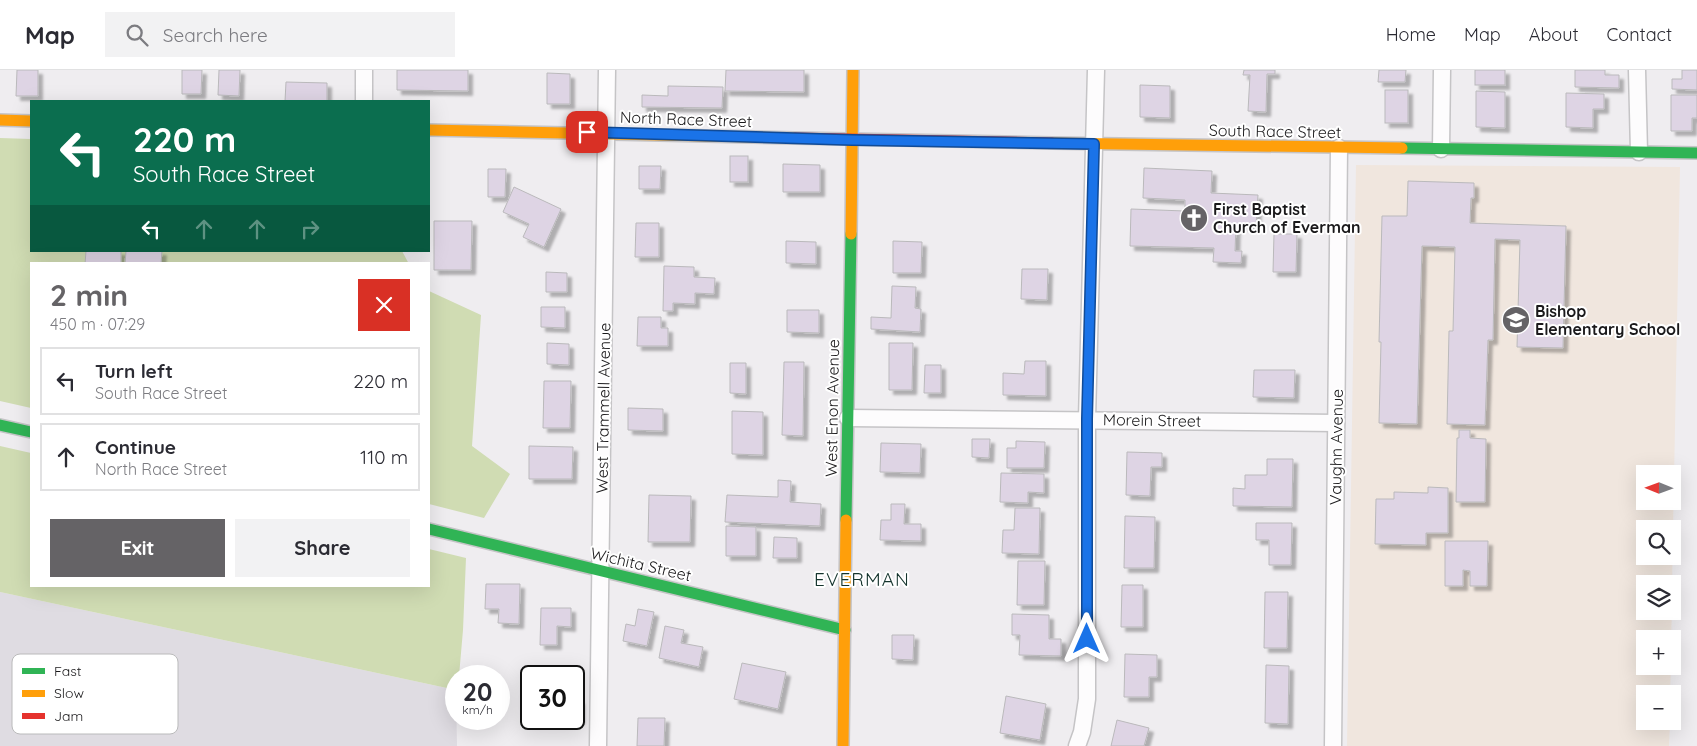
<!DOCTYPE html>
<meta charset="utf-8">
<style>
body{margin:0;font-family:Quicksand,sans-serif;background:#f2f2f3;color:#2b2b33;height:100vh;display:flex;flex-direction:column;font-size:19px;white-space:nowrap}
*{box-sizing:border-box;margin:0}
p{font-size:16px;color:#7c7c81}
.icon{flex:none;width:28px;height:28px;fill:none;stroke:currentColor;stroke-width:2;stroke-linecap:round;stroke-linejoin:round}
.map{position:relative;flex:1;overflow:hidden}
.side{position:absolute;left:30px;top:192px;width:400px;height:325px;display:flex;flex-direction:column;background:#fff;border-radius:0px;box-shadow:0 5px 20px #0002}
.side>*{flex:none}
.guide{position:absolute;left:30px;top:30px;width:400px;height:152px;border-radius:0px;box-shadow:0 5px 20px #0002;background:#0b6e4f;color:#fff;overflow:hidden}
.needle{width:32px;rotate:271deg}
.controls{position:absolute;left:1636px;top:395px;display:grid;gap:10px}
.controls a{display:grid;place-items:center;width:45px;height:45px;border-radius:0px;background:#fff;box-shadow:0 5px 20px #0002;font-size:25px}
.speed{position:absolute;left:445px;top:595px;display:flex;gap:10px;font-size:25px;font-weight:700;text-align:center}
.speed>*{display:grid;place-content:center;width:65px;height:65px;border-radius:50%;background:#fff;box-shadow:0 5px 20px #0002;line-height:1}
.speed small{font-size:12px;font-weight:400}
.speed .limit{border:2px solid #111;border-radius:8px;background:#fff;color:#111}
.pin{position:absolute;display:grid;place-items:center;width:42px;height:42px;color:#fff;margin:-21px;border-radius:10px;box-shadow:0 2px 8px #0006}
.me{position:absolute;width:55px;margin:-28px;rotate:0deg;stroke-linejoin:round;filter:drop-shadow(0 0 4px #0008)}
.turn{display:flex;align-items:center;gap:18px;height:105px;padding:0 20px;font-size:22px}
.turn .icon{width:65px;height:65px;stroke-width:2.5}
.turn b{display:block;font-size:35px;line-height:42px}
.lanes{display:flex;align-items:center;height:48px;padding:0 20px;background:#0003;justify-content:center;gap:25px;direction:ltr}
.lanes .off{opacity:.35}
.round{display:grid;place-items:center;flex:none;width:52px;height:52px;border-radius:0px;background:#f2f2f3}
.summary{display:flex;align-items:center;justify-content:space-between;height:85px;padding:0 20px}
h1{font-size:30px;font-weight:700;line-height:38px;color:#656366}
.cta{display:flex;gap:10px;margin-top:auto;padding:10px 20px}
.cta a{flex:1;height:58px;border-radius:0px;background:#656366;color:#fff;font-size:20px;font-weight:700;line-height:58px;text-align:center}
.cta a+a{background:#f2f2f3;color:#2b2b33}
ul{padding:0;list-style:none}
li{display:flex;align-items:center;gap:15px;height:68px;margin:0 10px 8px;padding:0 10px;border:2px solid #e1e1e2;border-radius:0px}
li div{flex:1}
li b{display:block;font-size:19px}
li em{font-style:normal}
header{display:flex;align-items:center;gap:30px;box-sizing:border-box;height:70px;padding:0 25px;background:#fff;border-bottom:1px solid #e1e1e2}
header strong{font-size:24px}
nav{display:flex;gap:28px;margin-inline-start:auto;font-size:18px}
.search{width:350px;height:45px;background:#f2f2f3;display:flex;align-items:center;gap:12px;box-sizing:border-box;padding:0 18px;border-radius:0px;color:#7c7c81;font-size:19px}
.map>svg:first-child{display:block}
.built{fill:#dfdce2}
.education{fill:#f0e6de;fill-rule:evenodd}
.green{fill:#d0dcb3}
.building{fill:#ded4e4;stroke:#bab9bb;filter:url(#shadow)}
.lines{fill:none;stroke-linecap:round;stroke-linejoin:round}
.street-casing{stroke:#c5c4c6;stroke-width:19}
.fast-casing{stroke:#c5c4c6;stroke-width:14}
.slow-casing{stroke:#c5c4c6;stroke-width:14}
.jam-casing{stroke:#c5c4c6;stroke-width:14}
.street{stroke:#fdfcfd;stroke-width:16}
.fast{stroke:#30b455;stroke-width:11}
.slow{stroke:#ff9f0a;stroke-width:11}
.jam{stroke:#e5322d;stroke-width:11}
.route-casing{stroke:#114b97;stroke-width:12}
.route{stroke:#1a73e8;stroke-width:9}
.labels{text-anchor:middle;stroke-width:4;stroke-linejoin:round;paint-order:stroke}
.street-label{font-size:16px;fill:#1a191b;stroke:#fff}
.poi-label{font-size:16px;font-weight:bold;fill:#1a191b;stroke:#fff;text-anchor:start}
.quarter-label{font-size:19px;letter-spacing:1px;fill:#15342d;stroke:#fff}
.key{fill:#fff;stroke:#bababb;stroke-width:1}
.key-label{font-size:14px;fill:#1a191b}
</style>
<header>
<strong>Map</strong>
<div class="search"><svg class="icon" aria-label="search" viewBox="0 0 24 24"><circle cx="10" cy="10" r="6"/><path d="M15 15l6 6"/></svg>Search here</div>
<nav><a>Home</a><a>Map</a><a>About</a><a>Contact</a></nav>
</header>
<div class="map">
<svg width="1697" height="676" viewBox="0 0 1697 676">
<defs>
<filter id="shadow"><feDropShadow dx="4.5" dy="4.5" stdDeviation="1" flood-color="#0004"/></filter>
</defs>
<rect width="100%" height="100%" fill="#efedf0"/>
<!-- built -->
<path class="built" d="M0,522l456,98 1,56h-457z"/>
<!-- education -->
<path class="education" d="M1356,95l324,2 -8,417h-27v27h27l-1,28h-26v27h26l-1,28h-25v27h25l-1,25h-322zM1645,404h27v27h-27zM1645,459h27v27h-27z"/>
<!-- green -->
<g class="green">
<path d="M0,68l31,1v112h371l7,13h-378v144l-31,-7z"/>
<path d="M429,221l52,24 -9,131 38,28 -26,44 -55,-14z"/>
<path d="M0,376l31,7v133h398v-37l37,9 -3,72 -4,46h-3v14l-456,-98z"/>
</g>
<!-- building -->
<g class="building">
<path d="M17,0h21v26h-22z"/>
<path d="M182,0h20l-1,24h-19z"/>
<path d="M219,0h21l-1,26 -21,-1z"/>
<path d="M397,0h71v21l-71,-1z"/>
<path d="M726,0h78v22l-79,-1z"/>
<path d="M1244,0h31v4h-8l-1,38 -18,-1 2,-36h-7z"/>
<path d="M1379,0h27l-1,12h-27z"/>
<rect x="1475" y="0" width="30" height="15"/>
<path d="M1575,0h30v5h14v13l-44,-1z"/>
<path d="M1682,0h15v20l-25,-1v-10h10z"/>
<path d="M547,3l23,1v30h-23z"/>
<path d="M286,12l41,1v18h-42z"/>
<path d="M1140,15l30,1v32l-30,-1z"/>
<path d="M668,16l55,1 -1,21 -80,-1v-12l26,1z"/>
<rect x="1385" y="20" width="23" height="33"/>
<path d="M1476,21l29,1v36l-29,-1z"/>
<path d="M1566,23l38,1v15h-11v19l-27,-1z"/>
<path d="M1671,25h26v23h-5v13h-21z"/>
<rect x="730" y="86" width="18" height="26"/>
<path d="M783,94l37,1v27h-37z"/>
<path d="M639,96h22l-1,23h-21z"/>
<path d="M1144,98l68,3 -1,22 47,2 -2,31h-20l-1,25h7l-1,12 -28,-1 1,-14 -84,-2 1,-37 54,2v-11l-42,-2z"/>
<path d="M488,99h18l-1,28h-17z"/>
<path d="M1408,111l66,2v15h-3l-1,25 96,3 -3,122 -46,-1 3,-107 -25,-1 -2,101h-5l-3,85 -38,-1 2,-93h4l2,-84 -33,-1 -5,178 -38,-1 2,-81h-2l3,-126h25z"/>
<path d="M514,117l47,22 -17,38 -21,-10 6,-13 -26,-12z"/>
<path d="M434,151h38l-1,49h-37z"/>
<path d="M636,153h23v34h-24z"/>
<path d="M1274,164h23l-1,38h-23z"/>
<path d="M786,171l30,1v22l-30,-1z"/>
<path d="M893,171l29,1 -1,31h-28z"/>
<path d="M86,181h35v13h-36z"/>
<path d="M126,181h36l-1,13h-36z"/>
<path d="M664,196l30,1v10l21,1 -1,16 -19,-1v11l-22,-1v8h-10z"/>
<path d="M1022,199h26l-1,31 -26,-1z"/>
<path d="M546,202l21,1v19h-21z"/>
<path d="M892,216l24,1 -1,21 6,1 -1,23 -49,-3v-12l20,1z"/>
<path d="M541,237h24v21l-24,-1z"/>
<path d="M787,240h32v23l-32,-1z"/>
<path d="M638,247h23v11h7v18h-31z"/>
<path d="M547,273l22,1v21l-22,-1z"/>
<path d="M889,273h24l-1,47h-23z"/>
<path d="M1025,291h21v35l-43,-1v-22l21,1z"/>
<path d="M784,292h20l-1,74 -21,-1z"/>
<path d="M730,293h16v31l-16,-1z"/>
<path d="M925,295h16v28h-17z"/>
<path d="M1254,300h41l-1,28 -41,-1z"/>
<path d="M544,311h27l-1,47h-27z"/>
<path d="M628,338l35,1v22l-35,-1z"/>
<path d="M732,341l31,1v43l-31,-1z"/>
<path d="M1459,360h11v8l16,1 -1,63h-29l1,-64h2z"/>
<path d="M972,369h18l-1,19 -17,-1z"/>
<path d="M1016,371l29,1 -1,26h-37v-20h9z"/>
<path d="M881,373l40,1 -1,29 -40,-1z"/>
<path d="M529,376l44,1 -1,32h-43z"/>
<path d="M1127,382l35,1v14h-11l-1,29 -24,-1z"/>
<path d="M1267,389h26l-1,48 -59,-1v-18l12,1v-14h22z"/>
<path d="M1001,403l43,1v19l-16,-1v11l-28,-1z"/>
<path d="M778,410l13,1 -1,21 31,2 -1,22 -95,-4 2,-27 51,2z"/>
<path d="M1428,417l20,1v45h-22v12l-51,-1 1,-45h18v-7l34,1z"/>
<path d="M649,425l42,1 -1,46h-42z"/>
<path d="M891,434h14l-1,20h17v17l-41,-1 1,-20h10z"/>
<path d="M1015,438h25l-1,46 -37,-1 1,-23h11z"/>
<path d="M1125,446l30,1 -1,51h-30z"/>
<path d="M1256,453h36l-1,42h-22v-25h-13z"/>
<path d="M726,456l30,1v29h-30z"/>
<path d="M774,467l23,1v20h-24z"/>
<path d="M1445,471h43l-1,45h-17v-15l-7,-1v16h-18z"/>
<path d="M1018,491h27l-1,44h-27z"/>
<path d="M486,514h34l-1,40 -21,-1 1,-14h-14z"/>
<path d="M1122,515h21v42h-22z"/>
<path d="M1265,522h23l-1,56h-23z"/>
<path d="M541,538h30v19l-14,-1v19h-17z"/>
<path d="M638,539l16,3 -7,34 -24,-5 3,-17 9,2z"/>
<path d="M1012,544l37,1v24h12v17l-42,-1 1,-20h-8z"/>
<path d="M665,556l19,4 -3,13 22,4 -4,20 -40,-9z"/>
<path d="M892,565h22l-1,25 -21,-1z"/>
<path d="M1125,584l32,1v22h-8v20h-25z"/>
<path d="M742,593l44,9 -8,37 -44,-10z"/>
<path d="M1266,595l23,1 -1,58 -23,-1z"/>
<path d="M1006,626l40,8 -6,36 -40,-7z"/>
<rect x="574" y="630" width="6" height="19"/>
<path d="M638,648h27l-1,28h-27z"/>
<path d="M1117,650l32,8 -5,18h-33z"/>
</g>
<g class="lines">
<defs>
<g id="street">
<path d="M364,0v31"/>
<path d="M1637,0l2,82"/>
<path d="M1441,79l1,-79"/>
<path d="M848,348l488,5"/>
<path d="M598,676l9,-676"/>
<path d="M1077,676l5,-14 5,-33v-280l9,-349"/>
<path d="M1333,676l6,-598"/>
</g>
<g id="fast">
<path d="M1402,78l295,5"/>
<path d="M0,355l31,7"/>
<path d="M846,450l5,-286"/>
<path d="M429,459l416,101"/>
</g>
<g id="slow">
<path d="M0,50l31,1"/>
<path d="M429,60l366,8"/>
<path d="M1052,73l350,5"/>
<path d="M851,164l2,-164"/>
<path d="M843,676l3,-226"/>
</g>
<path id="jam" d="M795,68l257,5"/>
</defs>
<!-- street casing -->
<use href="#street" class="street-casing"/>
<!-- fast casing -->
<use href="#fast" class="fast-casing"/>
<!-- slow casing -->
<use href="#slow" class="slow-casing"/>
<!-- jam casing -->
<use href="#jam" class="jam-casing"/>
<!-- street -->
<use href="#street" class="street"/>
<!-- fast -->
<use href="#fast" class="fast"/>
<!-- slow -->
<use href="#slow" class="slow"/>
<!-- jam -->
<use href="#jam" class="jam"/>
</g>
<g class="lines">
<defs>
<path id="route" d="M587,62l265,8 242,4 -7,275v220"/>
</defs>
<!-- route casing -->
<use href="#route" class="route-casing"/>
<!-- route -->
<use href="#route" class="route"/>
</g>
<!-- icons -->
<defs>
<symbol id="church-disc" viewBox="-11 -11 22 22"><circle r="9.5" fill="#656366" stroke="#fff"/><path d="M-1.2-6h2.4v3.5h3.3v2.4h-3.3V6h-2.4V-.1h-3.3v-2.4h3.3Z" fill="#fff"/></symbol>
<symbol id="school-disc" viewBox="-11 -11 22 22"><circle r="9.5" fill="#656366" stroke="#fff"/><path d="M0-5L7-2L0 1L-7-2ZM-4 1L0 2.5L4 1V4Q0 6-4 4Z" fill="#fff"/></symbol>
</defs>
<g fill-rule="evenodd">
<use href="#church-disc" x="1178" y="132" width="32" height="32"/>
<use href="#school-disc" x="1500" y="234" width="32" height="32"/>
</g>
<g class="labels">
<!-- street labels -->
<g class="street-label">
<text transform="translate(686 49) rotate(2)" y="6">North Race Street</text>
<text transform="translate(1275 61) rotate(1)" y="6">South Race Street</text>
<text transform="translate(603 338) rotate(-89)" y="6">West Trammell Avenue</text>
<text transform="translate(832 338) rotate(-89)" y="6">West Enon Avenue</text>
<text transform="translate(1152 350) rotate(1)" y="6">Morein Street</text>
<text transform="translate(1336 377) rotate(-89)" y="6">Vaughn Avenue</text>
<text transform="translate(641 494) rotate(13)" y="6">Wichita Street</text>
</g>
<!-- poi labels -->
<g class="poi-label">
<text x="1213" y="145">First Baptist<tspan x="1213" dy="18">Church of Everman</tspan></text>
<text x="1535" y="247">Bishop<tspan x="1535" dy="18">Elementary School</tspan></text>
</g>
<!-- quarter labels -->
<g class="quarter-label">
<text x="862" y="516">EVERMAN</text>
</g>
</g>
<!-- legend -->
<rect x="12" y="584" width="166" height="80" rx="8" class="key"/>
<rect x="22" y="598" width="23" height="6" fill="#30b455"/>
<rect x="22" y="620" width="23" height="7" fill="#ff9f0a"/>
<rect x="22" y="643" width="23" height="6" fill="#e5322d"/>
<g class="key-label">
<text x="54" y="606">Fast</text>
<text x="54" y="628">Slow</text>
<text x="54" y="651">Jam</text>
</g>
</svg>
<div class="controls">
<a><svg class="needle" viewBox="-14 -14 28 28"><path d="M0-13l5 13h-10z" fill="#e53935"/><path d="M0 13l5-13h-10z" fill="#7c7c81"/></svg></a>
<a><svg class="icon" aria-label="search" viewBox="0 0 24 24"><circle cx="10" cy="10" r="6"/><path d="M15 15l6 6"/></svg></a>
<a><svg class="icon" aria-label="layers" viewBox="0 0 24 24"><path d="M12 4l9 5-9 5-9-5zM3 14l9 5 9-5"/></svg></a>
<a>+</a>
<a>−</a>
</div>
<div class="speed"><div>20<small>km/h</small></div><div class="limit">30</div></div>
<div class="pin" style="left:587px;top:62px;background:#d93025"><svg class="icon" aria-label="arrive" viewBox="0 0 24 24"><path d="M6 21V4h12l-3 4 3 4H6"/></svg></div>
<svg class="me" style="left:1087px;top:569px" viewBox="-20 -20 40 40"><path d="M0-17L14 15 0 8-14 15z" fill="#1a73e8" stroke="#fff" stroke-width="4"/></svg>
<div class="guide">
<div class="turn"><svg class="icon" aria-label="left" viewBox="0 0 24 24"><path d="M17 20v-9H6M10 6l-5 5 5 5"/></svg><div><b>220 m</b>South Race Street</div></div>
<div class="lanes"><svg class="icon" aria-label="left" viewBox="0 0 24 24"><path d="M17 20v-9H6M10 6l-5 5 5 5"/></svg><svg class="icon off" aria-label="ahead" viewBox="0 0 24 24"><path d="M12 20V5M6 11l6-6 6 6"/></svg><svg class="icon off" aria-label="ahead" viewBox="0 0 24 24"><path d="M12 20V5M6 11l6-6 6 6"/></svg><svg class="icon off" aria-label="right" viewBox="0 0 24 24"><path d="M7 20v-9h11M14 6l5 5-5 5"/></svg></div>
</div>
<section class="side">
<div class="summary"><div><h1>2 min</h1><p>450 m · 07:29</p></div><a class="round" style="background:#d93025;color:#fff"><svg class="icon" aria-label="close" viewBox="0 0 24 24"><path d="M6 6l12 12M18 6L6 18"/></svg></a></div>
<ul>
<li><svg class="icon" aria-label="left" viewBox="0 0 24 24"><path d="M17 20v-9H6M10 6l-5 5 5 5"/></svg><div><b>Turn left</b><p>South Race Street</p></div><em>220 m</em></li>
<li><svg class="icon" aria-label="ahead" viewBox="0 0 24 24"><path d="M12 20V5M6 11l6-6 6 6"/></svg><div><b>Continue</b><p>North Race Street</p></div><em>110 m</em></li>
</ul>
<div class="cta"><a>Exit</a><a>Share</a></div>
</section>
</div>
